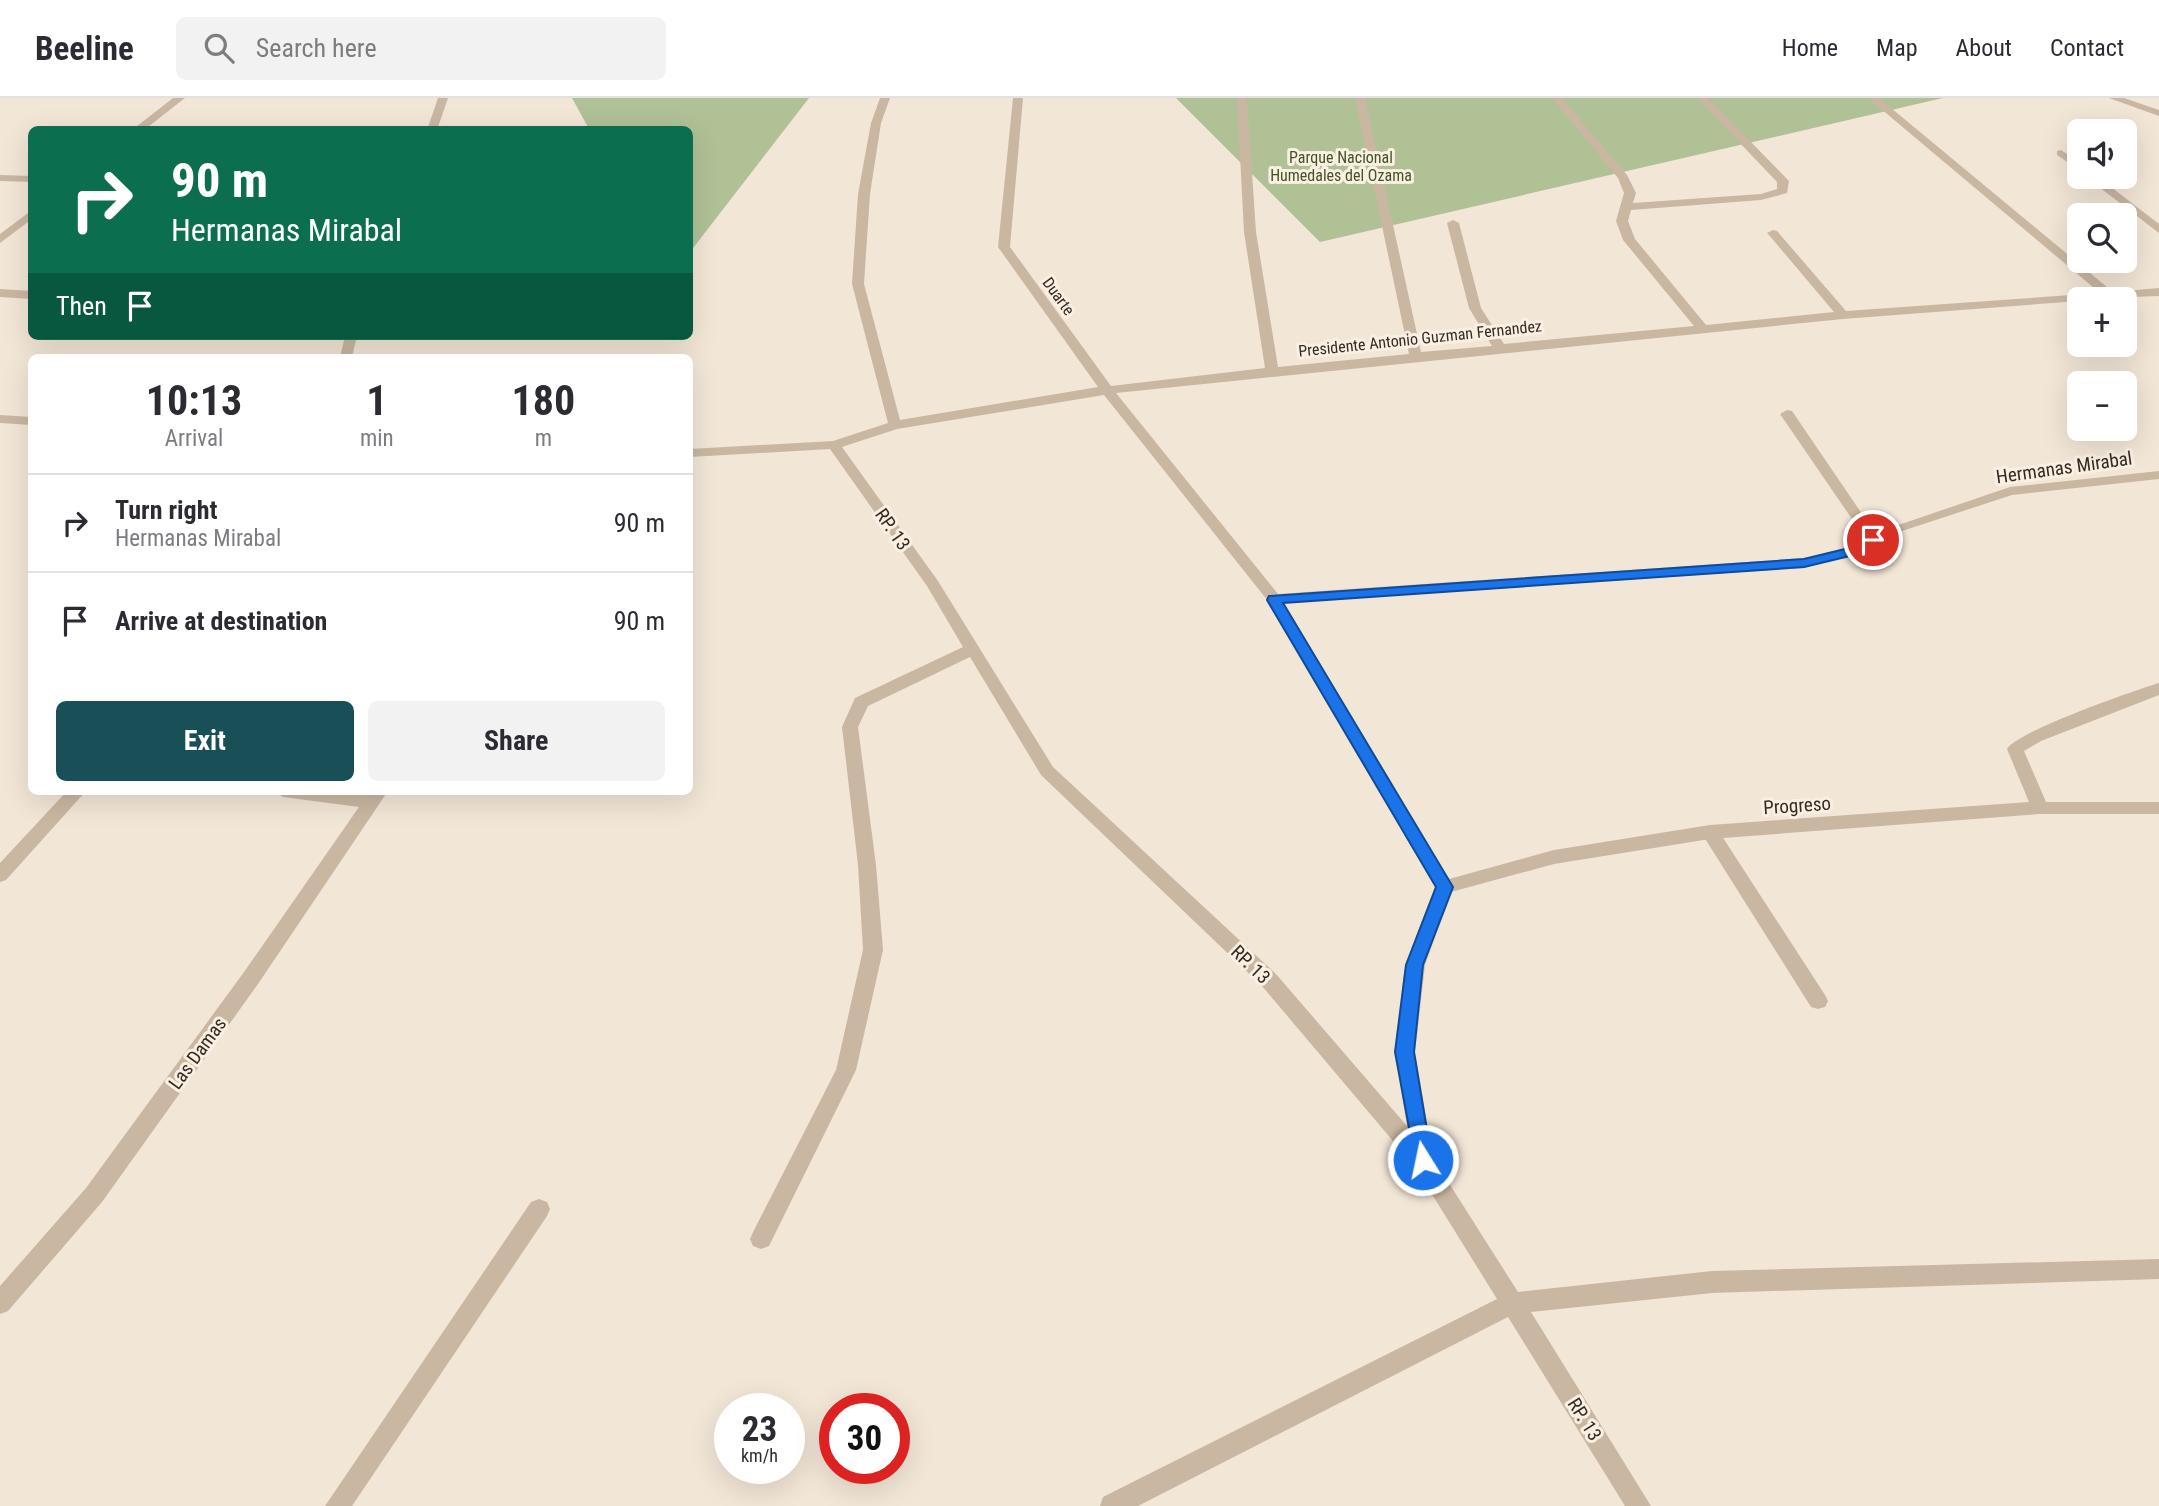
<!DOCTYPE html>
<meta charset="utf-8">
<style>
body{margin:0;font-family:"Roboto Condensed",sans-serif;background:#f2f2f3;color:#2b2b33;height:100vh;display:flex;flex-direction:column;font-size:26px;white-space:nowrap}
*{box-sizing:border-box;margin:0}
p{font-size:23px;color:#7c7c81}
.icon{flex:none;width:38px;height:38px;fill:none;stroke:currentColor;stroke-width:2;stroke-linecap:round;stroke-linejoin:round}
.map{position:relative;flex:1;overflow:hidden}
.side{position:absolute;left:28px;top:256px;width:665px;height:441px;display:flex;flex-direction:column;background:#fff;border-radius:10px;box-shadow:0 7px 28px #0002}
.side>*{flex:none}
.top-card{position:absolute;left:28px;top:28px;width:665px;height:214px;border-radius:10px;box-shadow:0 7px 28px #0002;background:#0b6e4f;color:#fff;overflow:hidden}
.controls{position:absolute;left:2067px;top:21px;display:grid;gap:14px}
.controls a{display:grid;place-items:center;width:70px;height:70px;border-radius:10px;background:#fff;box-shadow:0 7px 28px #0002;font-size:35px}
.speed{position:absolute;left:714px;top:1295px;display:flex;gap:14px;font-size:35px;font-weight:700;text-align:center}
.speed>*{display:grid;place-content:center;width:91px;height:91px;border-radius:50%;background:#fff;box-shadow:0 7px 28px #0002;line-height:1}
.speed small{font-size:18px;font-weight:400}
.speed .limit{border:10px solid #d22;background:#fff;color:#111}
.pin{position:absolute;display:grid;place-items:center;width:60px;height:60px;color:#fff;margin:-30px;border:4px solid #fff;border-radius:50%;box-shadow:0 2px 7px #0007}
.me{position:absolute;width:77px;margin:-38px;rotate:350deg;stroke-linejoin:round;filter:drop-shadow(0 0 5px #0008)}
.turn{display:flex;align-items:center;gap:24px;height:147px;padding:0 28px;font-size:32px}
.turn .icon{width:91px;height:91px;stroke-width:2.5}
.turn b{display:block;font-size:49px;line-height:60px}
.then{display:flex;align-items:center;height:66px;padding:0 28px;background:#0003;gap:14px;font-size:26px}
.eta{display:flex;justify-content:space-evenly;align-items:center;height:119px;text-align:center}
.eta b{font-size:42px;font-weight:700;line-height:49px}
.cta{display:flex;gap:14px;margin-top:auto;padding:14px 28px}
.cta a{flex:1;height:80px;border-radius:10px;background:#195058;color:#fff;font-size:28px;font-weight:700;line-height:80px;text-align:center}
.cta a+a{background:#f2f2f3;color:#2b2b33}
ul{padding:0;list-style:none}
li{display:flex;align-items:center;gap:21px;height:98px;padding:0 28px;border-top:2px solid #e1e1e2}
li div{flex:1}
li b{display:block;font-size:26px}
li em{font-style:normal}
header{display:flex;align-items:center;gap:42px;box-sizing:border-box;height:98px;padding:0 35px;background:#fff;border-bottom:2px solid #e1e1e2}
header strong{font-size:33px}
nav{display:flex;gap:38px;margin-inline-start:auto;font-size:24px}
.search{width:490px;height:63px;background:#f2f2f3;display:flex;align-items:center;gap:18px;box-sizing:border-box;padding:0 24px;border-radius:10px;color:#7c7c81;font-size:26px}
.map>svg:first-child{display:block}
.green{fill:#b0c196}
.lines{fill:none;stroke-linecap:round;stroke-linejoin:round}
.lane{fill:#cab7a2;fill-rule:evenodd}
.street{fill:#cab7a2;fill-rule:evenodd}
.route{fill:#1a73e8;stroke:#114b97;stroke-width:2}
.labels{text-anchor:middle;stroke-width:6;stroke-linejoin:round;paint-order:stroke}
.far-park-label{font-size:16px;fill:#415427;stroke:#faf0e2}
.far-street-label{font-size:16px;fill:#342b25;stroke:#faf0e2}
.street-label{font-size:19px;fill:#342b25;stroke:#faf0e2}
</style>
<header>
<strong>Beeline</strong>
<div class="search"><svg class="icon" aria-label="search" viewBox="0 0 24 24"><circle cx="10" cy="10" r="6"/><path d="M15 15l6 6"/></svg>Search here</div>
<nav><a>Home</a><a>Map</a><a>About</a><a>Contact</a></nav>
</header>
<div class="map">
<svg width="2159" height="1408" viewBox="0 0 2159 1408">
<rect width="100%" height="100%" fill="#f2e6d6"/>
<!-- green -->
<g class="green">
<path d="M572,0h237l-119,154v-122l-101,-1z"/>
<path d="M1176,0h767l-623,144z"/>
</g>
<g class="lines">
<!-- lane -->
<path class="lane" d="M1710,727l6,2 109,168 3,6 -3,6 -7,2 -7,-2 -107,-170 -3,-5 3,-5z"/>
<!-- street -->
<g class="street">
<path d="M173,0h12l-41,32h-12z"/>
<path d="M438,0h10l-11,32h-10z"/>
<path d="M880,0h10l-9,25 -11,71 -6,90 36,136 198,-33 -100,-140 15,-149h10l-13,149 101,139 154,-18 -21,-136 -7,-134h10l9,134 22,135 131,-13 -54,-256h10l56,254 71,-6 -23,-38 -22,-85 6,-3 6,3 22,85 23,36 190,-18 -71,-86 -7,-19 8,-28 -6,-15 -66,-80h10l65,77 9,18 -3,10 128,-9 16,-5v-7l-80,-84h11l81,83 -2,12 -26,7 -130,10 -3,11 7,18 71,86 128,-13 -65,-77 -2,-2 6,-3 4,1 69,80 254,-18 -232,-195h11l234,194 46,-4v8l-80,3v2l-236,18 -727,74 162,201 526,-36 44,-10 17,-10 -85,-124 7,-4 5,1 83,122 135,-46 149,-16v8l-147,16 -116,38 -38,21 -54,14 -520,35 165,276 105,-29 156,-25 319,-23 -22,-53c11,-18 126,-58 152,-66v12l-118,46 -17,10 22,51h113v12h-119l-330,25 -156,25 -103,28 -26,73 -10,87 18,106 85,134 194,-21 447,-12v20l-447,14 -181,19 120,194h-26l-117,-189 -370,189h-38l3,-9 394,-198 -82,-132 -153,-181 -221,-211 -71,-118 -102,49 -10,21 18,138 7,85 -27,120 -87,176 -8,3 -8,-3 -3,-7 3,-7 83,-162 27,-120 -5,-85 -16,-138 13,-29 108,-51 -36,-61 -97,-137 -140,8v-8l143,-8 55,-18 -36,-139 6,-90 13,-71zM1104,297l164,206 167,286 -30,78 -10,87 12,74 -131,-152 -223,-207 -115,-186 -96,-134 55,-18z"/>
<path d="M2109,0h15l35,12v6z"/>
<path d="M2061,52l18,12v8l-22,-15v-4z"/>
<path d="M0,77l32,1v6l-32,-1z"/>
<path d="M2086,79h12l61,47v9z"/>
<path d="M32,112v9l-32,24v-9z"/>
<path d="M0,191l32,2v8l-32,-2z"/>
<path d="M345,238h12l-5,21h-12z"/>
<path d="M0,317l32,2v8l-32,-2z"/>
<path d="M67,693h19l-80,89 -6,2v-19z"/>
<path d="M274,693h61l32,4 3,-4h18l-130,193 -156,218 -94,109 -8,3v-28l86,-98 158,-216 115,-165 -76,-10z"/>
<path d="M539,1101l8,3 3,7 -3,7 -195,290h-27l206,-304z"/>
</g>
</g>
<!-- route -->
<path class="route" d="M1873,438l7,4 -2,3 -20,11 -54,13 -521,36 170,284 -30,78 -9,87 18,108 -2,6 -7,3 -7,-3 -21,-114 11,-87 30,-78 -169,-287 2,-4 535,-37 45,-11z"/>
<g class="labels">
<!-- far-park labels -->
<g class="far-park-label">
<text x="1341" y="65">Parque Nacional<tspan x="1341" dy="18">Humedales del Ozama</tspan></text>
</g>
<!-- far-street labels -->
<g class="far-street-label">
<text transform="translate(1059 198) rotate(54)" y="6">Duarte</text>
<text transform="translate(1420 240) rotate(-6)" y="6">Presidente Antonio Guzman Fernandez</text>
</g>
<!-- street labels -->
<g class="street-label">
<text transform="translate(2064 369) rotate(-8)" y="7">Hermanas Mirabal</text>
<text transform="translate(893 431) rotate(55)" y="7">RP. 13</text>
<text transform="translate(1797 707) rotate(-4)" y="7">Progreso</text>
<text transform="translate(1251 866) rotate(44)" y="7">RP. 13</text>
<text transform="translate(197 955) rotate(-54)" y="7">Las Damas</text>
<text transform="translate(1585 1321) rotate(58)" y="7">RP. 13</text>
</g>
</g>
</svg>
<div class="controls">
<a><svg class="icon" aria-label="sound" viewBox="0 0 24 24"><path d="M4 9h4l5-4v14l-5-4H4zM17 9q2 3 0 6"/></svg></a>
<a><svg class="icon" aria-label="search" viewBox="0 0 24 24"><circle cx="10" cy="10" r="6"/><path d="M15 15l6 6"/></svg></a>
<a>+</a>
<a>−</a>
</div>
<div class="speed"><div>23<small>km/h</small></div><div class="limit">30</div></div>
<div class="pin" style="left:1873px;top:442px;background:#d93025"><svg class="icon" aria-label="arrive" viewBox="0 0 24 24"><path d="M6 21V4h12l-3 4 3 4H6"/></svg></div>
<svg class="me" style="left:1423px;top:1062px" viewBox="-20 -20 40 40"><circle r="17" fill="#1a73e8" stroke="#fff" stroke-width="3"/><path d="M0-11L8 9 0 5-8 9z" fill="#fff"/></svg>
<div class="top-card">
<div class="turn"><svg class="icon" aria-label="right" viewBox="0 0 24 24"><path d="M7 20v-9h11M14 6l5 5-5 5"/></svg><div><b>90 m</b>Hermanas Mirabal</div></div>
<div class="then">Then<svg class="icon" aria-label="arrive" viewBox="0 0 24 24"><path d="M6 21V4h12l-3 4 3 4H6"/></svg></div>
</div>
<section class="side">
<div class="eta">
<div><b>10:13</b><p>Arrival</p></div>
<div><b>1</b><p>min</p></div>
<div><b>180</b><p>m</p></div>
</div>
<ul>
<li><svg class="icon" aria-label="right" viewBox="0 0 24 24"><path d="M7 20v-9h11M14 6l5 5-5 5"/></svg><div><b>Turn right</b><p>Hermanas Mirabal</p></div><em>90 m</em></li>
<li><svg class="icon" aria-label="arrive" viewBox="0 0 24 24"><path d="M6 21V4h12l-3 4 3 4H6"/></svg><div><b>Arrive at destination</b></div><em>90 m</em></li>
</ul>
<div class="cta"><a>Exit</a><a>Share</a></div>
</section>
</div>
